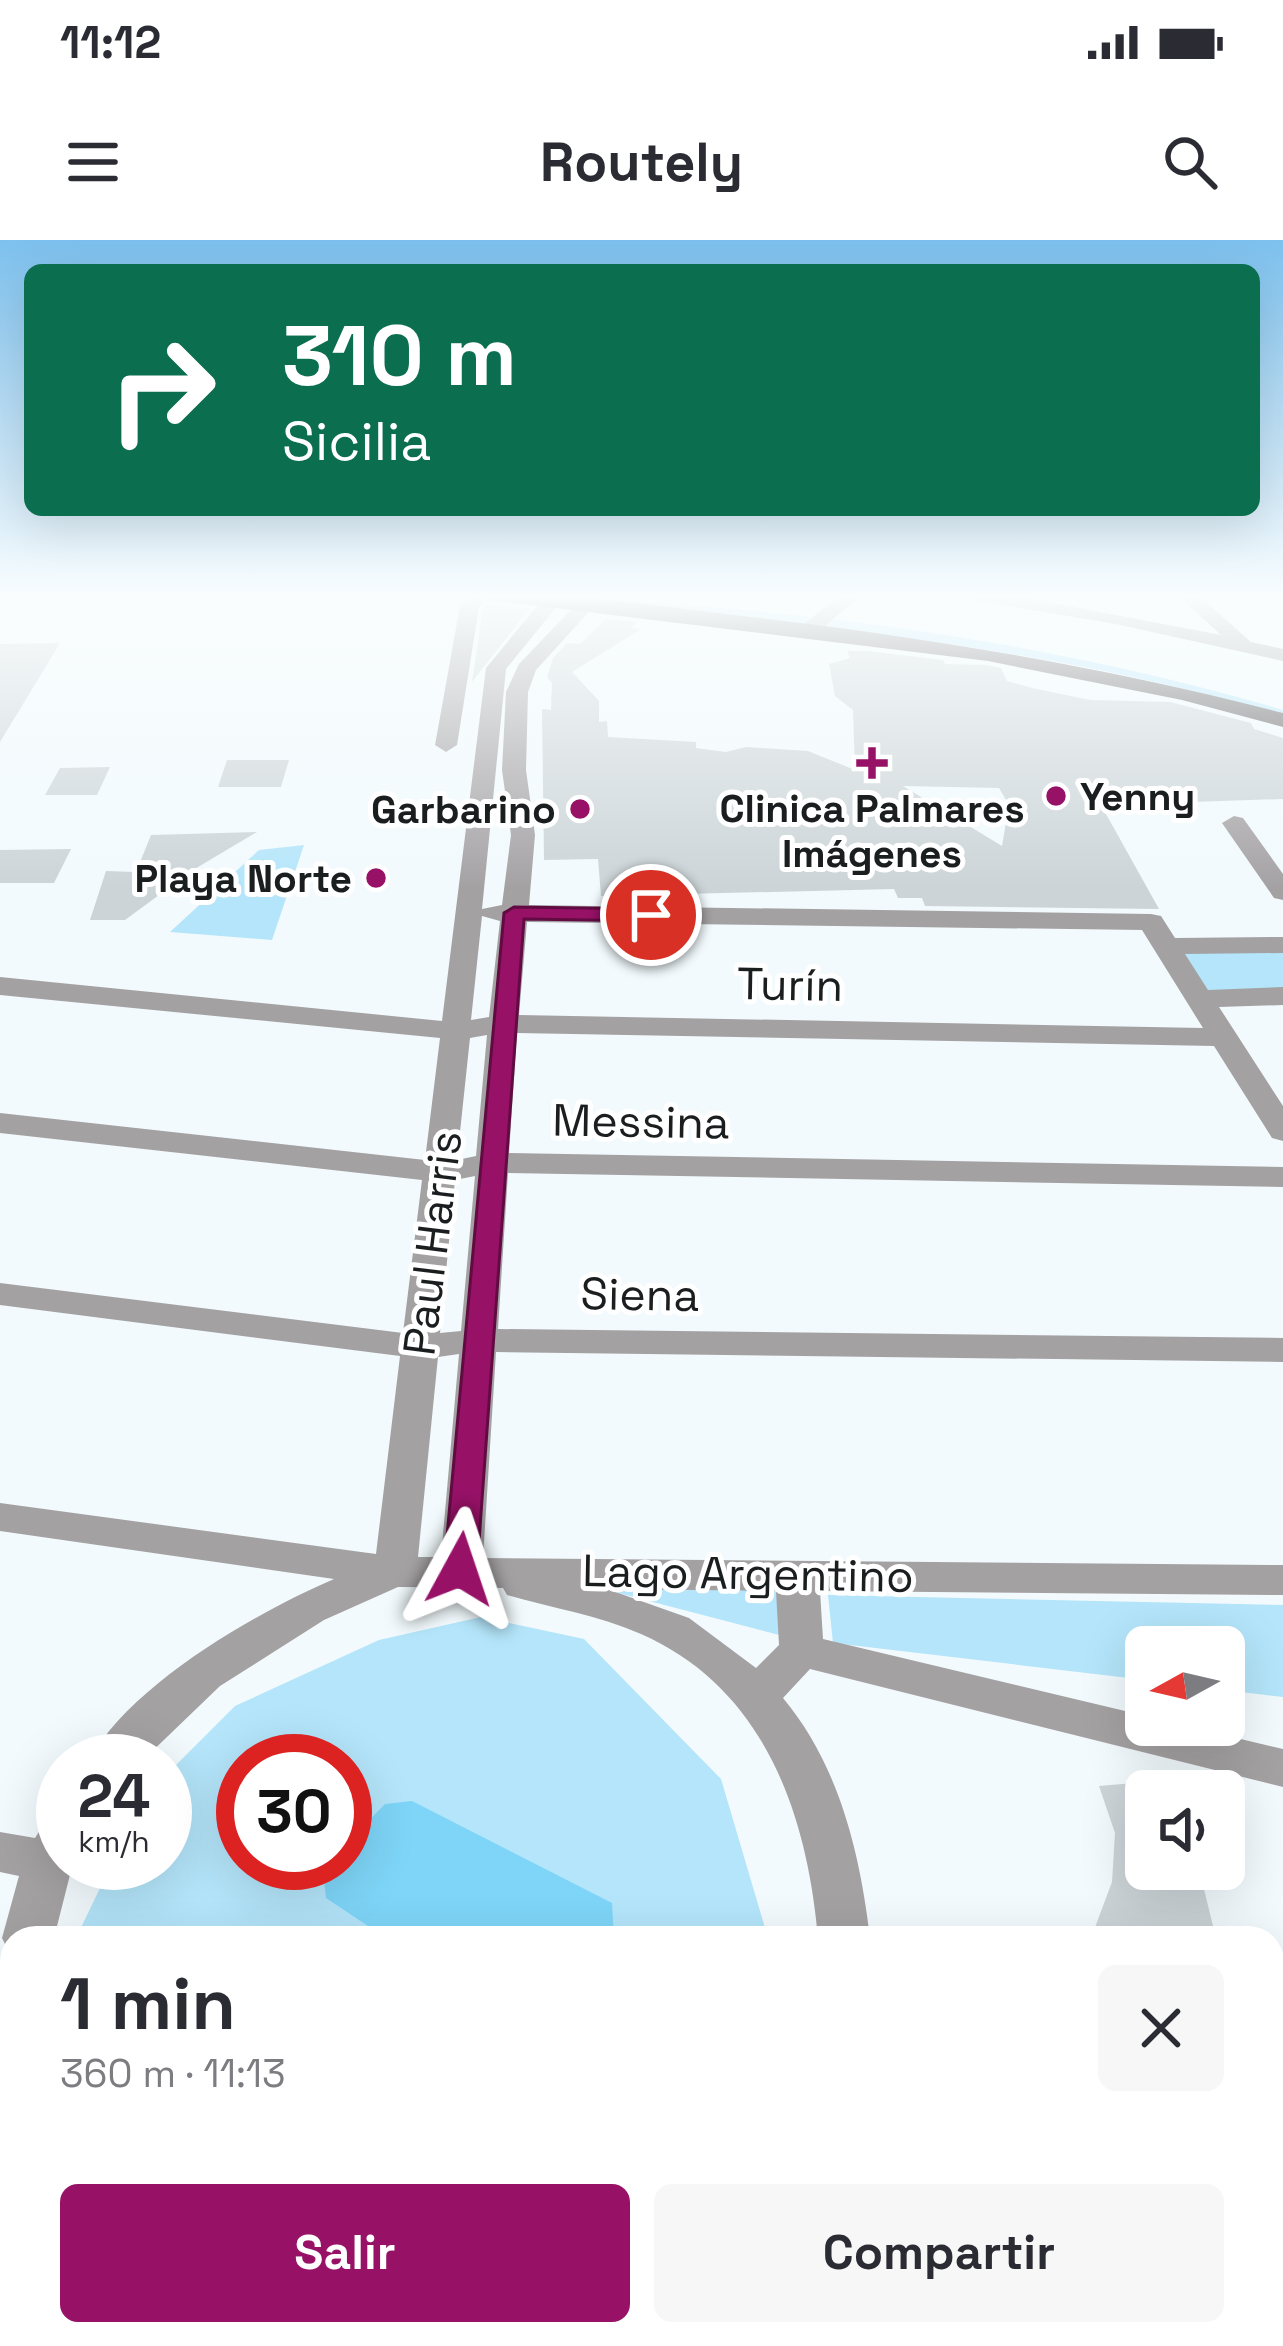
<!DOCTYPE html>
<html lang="es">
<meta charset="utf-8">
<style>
body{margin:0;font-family:"Space Grotesk",sans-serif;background:#f7f7f7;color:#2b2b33;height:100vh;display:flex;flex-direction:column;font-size:45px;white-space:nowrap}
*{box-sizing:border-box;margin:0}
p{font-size:39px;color:#7c7c81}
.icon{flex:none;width:66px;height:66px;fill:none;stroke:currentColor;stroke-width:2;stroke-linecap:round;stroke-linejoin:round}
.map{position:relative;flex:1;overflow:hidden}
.sheet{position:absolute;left:0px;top:1686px;width:1284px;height:420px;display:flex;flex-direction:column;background:#fff;border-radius:36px 36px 0 0;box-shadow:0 12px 48px #0002}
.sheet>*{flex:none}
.guide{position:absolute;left:24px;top:24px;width:1236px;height:252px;border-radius:18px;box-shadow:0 12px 48px #0002;background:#0b6e4f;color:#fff;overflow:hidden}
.needle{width:78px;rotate:262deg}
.fabs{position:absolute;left:1125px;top:1386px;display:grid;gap:24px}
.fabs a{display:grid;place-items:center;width:120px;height:120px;border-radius:18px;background:#fff;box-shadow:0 12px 48px #0002;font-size:60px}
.speed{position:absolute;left:36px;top:1494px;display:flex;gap:24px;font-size:60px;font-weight:700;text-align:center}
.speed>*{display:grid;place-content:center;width:156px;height:156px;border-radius:50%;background:#fff;box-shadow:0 12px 48px #0002;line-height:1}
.speed small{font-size:30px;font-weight:400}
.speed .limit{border:18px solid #d22;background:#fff;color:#111}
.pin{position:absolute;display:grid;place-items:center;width:102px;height:102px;color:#fff;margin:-51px;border:6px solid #fff;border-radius:50%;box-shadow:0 3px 12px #0007}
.me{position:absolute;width:132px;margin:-66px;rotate:5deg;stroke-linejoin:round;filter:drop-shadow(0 0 9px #0008)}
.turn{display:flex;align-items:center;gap:42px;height:252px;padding:0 60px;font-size:54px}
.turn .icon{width:156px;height:156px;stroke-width:2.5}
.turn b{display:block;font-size:84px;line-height:102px}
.round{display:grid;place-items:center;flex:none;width:126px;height:126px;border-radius:18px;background:#f7f7f7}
.head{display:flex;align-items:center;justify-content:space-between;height:204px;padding:0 60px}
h1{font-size:72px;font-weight:600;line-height:90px}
.cta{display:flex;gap:24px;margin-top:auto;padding:24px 60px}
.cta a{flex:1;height:138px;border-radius:18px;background:#971167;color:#fff;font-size:48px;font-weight:600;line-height:138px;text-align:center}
.cta a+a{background:#f7f7f7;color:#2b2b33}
.status{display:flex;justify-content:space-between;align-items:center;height:84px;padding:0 60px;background:#fff;direction:ltr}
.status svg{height:33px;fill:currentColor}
header{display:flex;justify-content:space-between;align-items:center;height:156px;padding:0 60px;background:#fff;font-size:54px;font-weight:600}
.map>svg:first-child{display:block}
.green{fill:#b4e5fa;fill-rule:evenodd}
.water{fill:#7ed5f7}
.building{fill:#ccd4d7;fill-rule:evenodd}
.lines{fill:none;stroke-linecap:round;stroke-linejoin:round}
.minor{fill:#a4a1a3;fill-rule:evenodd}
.major{fill:#605b5d;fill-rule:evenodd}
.route{fill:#971167;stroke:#620b43;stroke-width:3}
.poi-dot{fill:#971167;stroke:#fff;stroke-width:4.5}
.labels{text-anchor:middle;stroke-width:10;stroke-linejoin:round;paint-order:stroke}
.far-poi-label{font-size:39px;font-weight:bold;fill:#1b1e1f;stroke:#fff;text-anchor:end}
.street-label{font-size:45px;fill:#1b1e1f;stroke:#fff}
</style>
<div class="status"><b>11:12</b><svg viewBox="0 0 49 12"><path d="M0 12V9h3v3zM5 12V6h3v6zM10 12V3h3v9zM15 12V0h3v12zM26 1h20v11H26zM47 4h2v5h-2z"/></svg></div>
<header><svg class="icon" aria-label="menu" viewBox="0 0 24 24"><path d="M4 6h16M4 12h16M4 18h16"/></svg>Routely<svg class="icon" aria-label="search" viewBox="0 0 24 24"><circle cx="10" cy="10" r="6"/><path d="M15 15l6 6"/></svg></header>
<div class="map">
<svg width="1283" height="2106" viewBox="0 0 1283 2106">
<rect width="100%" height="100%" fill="#f2fafd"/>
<!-- green -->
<g class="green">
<path d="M523,354c40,0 79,4 119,7 219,16 430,47 641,109v6c-247,-75 -505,-93 -760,-122z"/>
<path d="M304,605l-32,95 -102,-8 89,-82z"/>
<path d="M1283,705v51l-85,3 -32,-53z"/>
<path d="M588,1345l190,5 5,46z"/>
<path d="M828,1355l455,10v92l-59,-7v-43h-78v33l-313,-37z"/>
<path d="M481,1377l103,22 137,140 47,159h-692l36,-75h53v-87l70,-70 144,-66zM243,1521h102v102h-102z"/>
<path d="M317,2094h149c-50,12 -98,12 -149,0z"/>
</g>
<!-- water -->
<path class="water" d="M412,1561l200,102 2,35h-228l-60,-40 -2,-18 8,-17h13v-18l40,-41z"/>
<!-- building -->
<g class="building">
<path d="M488,364l41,5 -57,73 11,-73z"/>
<path d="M606,379l30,3 -5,6 10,1 -69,43 27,29v21l8,-1 1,16 88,5v6l30,4 20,-5 62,4 47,19 -2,-60 -18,-14 -6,-32 21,-6 -3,-7h20l76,9 2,4 42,1 14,3 6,13 25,7 58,12 80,2 81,21 3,6 29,9v61l-182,6 58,104 -234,-3 -3,-8h-24l-4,-9 -293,7 -3,-37 -54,1 -2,-151 9,1 1,-27 -5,-6 6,-19 14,-15 13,1zM903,546l96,2 10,17 -7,41z"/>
<path d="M60,403l-60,99v-98z"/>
<path d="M227,520h62l-8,27h-63z"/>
<path d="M110,527l-13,28h-52l15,-27z"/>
<path d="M257,592l-64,38 -68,50h-35l16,-49 30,1 15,-37z"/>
<path d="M71,609l-17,34h-54v-33z"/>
<path d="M1146,1542v87h53l17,69h-125l21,-56 3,-49 -16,-47z"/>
</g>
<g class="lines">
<!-- minor -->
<g class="minor">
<path d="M471,354h21l-13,13 -22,138 -11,7 -11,-7 25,-139z"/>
<path d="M547,354h20l-61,75 -24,240 20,-4 9,-70 -9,-65 4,-78 13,-28 67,-70h19l-69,76 -8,22 -2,78 9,65 -6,70 622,9 10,2 14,22 108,-1v16l-98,1 23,36 75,-3v18l-64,2 64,99v35l-11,-3 -58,-92 -697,-13 -8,120 774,14v20l-775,-14 -10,156 785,9v24l-787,-10 -13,206 800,7v30l-463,-4 3,48 323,77v9h36l101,24v38l-473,-118 -27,29c56,67 77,155 87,240h-52c-11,-125 -54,-250 -177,-304 -43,-19 -90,-26 -134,-39l-4,-7 -105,-1 -74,33 -104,66 -78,75h-53c40,-76 168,-149 245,-182l-334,-48v-28l376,51 24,-198 -400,-51v-22l403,50 19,-153 -422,-47v-20l425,47 15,-122 -440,-43v-18l442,44 44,-353zM482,676l18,5 -11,96 -18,3zM527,682l615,8 61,98 -684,-13zM487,795l-11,121 -19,4 13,-122zM475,936l-14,155 -21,2 15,-153zM459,1114l-18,203h-23l20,-200zM607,1349l169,2 3,54 -23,23 -67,-50z"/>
<path d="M842,354h21l-49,41h-14v-8z"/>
<path d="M962,354h44l215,41 -45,-41h21l54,48 32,7v12l-167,-37 -144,-24z"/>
<path d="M1234,576l9,2 40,56v26l-9,-2 -52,-75z"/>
<path d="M63,1575v48h10l-19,75h-42l-2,16 -8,-16 17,-62 -19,-4v-40l35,6 11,-17z"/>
<path d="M12,1773v83l-12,-5v-74z"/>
<path d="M12,2039v55h24l-3,12h-33v-62z"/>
<path d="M81,2094h122l5,12h-122z"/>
<path d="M628,2094h69l-5,12h-69z"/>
</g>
<!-- major -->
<path class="major" d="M480,354c85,-2 171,11 255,21 185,21 367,51 548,98v14l-101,-27 -194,-39 -498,-61z"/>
</g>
<!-- sky -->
<linearGradient id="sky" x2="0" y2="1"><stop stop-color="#7dc1ee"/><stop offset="0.55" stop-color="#f9fdfe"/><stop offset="1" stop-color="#f9fdfe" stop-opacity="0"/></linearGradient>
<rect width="1283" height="649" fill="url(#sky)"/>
<!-- route -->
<path class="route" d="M514,667l137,2 10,6 -10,6 -127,-2 -47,650 -5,8h-23l-5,-8 60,-656z"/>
<!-- markers -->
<g class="poi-dot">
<path d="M866 505h12v12h12v12h-12v12h-12v-12h-12v-12h12z"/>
<circle cx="1056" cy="556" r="12"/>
<circle cx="580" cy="569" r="12"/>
<circle cx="376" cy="638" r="12"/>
</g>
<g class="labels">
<!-- far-poi labels -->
<g class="far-poi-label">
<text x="1080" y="570" text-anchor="start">Yenny</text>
<text x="872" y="582" text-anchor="middle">Clinica Palmares<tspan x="872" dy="45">Imágenes</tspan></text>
<text x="556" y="583">Garbarino</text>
<text x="352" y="652">Playa Norte</text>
</g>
<!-- street labels -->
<g class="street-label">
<text transform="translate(790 744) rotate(1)" y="16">Turín</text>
<text transform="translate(641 881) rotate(1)" y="16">Messina</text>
<text transform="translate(432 1003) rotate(-83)" y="16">Paul Harris</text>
<text transform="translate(640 1054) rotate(1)" y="16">Siena</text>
<text transform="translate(748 1333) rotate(1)" y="16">Lago Argentino</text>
</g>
</g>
</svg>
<div class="fabs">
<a><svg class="needle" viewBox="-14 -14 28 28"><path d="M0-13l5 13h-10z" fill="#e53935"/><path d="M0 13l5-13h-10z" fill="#7c7c81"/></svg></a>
<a><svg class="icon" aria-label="sound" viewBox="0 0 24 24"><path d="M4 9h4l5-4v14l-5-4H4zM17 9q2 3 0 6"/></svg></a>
</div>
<div class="speed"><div>24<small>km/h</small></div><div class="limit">30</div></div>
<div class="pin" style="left:651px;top:675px;background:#d93025"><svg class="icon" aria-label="arrive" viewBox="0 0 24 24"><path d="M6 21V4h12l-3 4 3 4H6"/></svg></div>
<svg class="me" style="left:460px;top:1329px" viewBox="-20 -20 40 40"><path d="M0-17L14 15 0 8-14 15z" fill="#971167" stroke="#fff" stroke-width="4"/></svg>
<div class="guide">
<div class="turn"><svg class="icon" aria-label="right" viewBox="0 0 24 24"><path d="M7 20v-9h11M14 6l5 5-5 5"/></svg><div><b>310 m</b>Sicilia</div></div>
</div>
<section class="sheet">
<div class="head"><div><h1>1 min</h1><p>360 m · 11:13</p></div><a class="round"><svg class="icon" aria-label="close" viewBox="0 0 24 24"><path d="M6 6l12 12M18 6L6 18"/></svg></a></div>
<div class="cta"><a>Salir</a><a>Compartir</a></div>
</section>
</div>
